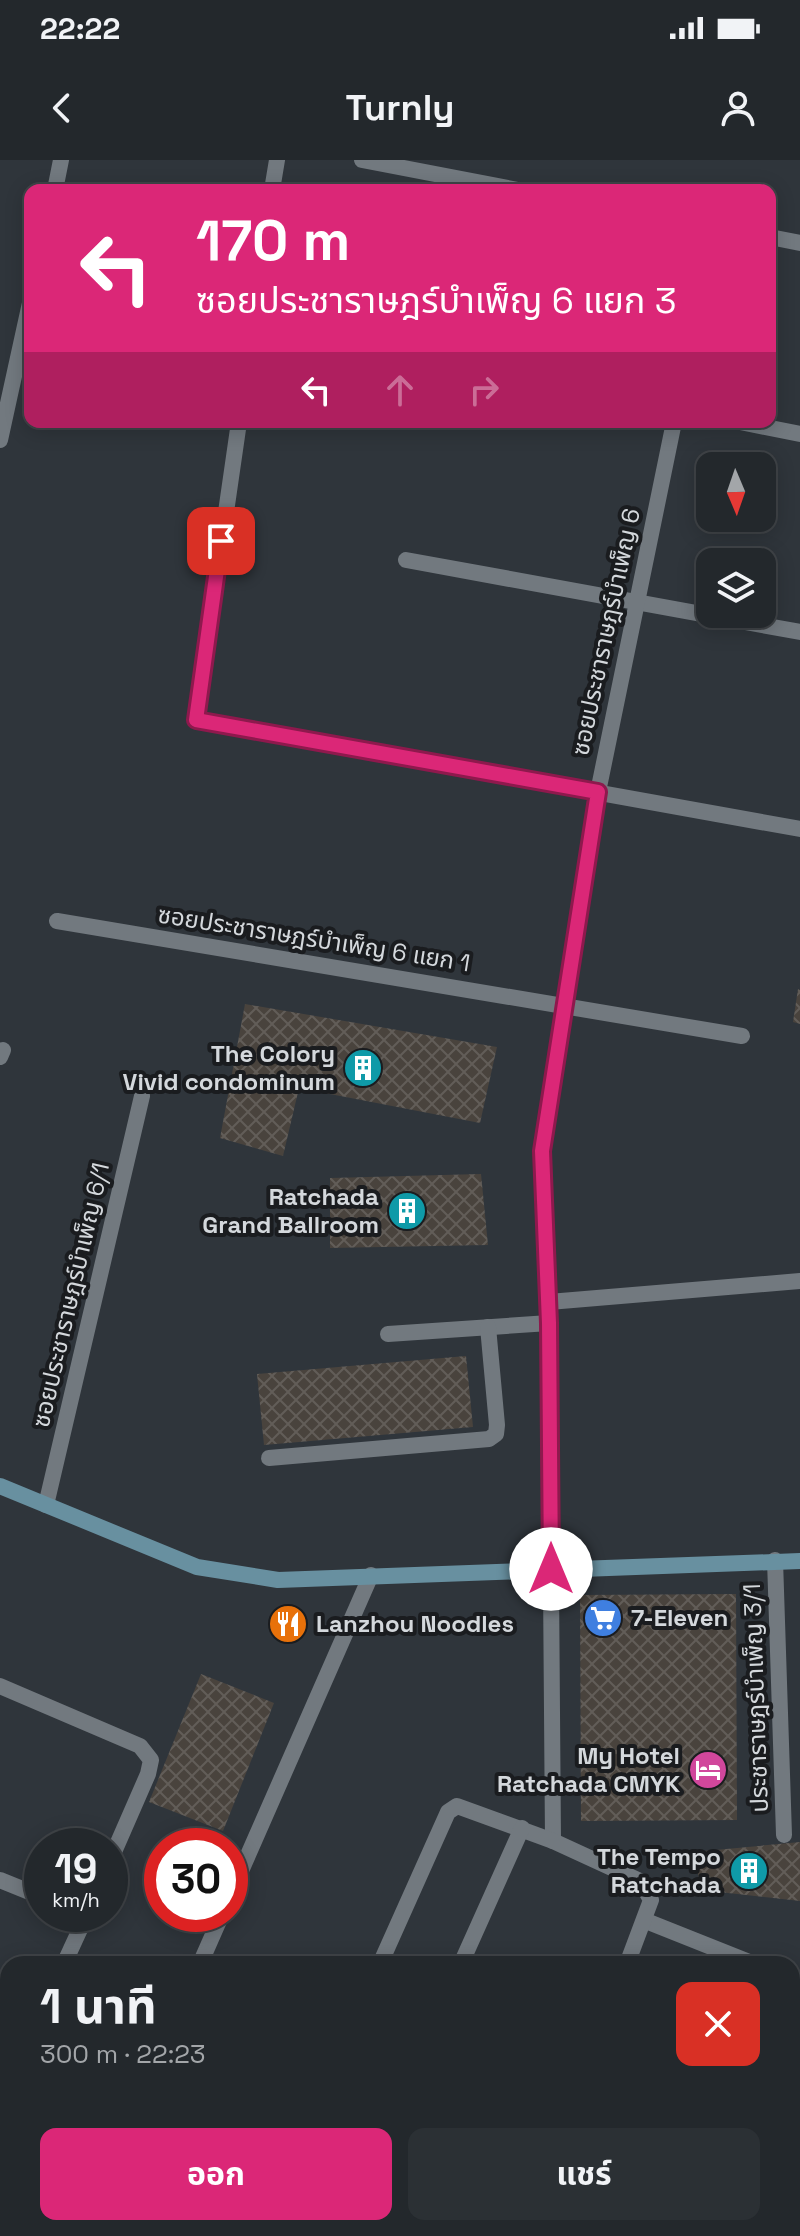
<!DOCTYPE html>
<html lang="th">
<meta charset="utf-8">
<style>
body{margin:0;font-family:"Space Grotesk","Noto Sans Thai",sans-serif;background:#2b3034;color:#f1f3f6;height:100vh;display:flex;flex-direction:column;font-size:30px;white-space:nowrap}
*{box-sizing:border-box;margin:0}
p{font-size:26px;color:#a3a6a9}
.icon{flex:none;width:44px;height:44px;fill:none;stroke:currentColor;stroke-width:2;stroke-linecap:round;stroke-linejoin:round}
.map{position:relative;flex:1;overflow:hidden}
.details{position:absolute;left:0px;top:1796px;width:800px;height:280px;display:flex;flex-direction:column;background:#23282c;border-radius:24px 24px 0 0;box-shadow:0 4px 20px #0003,0 0 0 2px #404448}
.details>*{flex:none}
.hud{position:absolute;left:24px;top:24px;width:752px;height:244px;border-radius:16px;box-shadow:0 4px 20px #0003,0 0 0 2px #404448;background:#db2777;color:#fff;overflow:hidden}
.needle{width:52px;rotate:178deg}
.buttons{position:absolute;left:696px;top:292px;display:grid;gap:16px}
.buttons a{display:grid;place-items:center;width:80px;height:80px;border-radius:16px;background:#23282c;box-shadow:0 4px 20px #0003,0 0 0 2px #404448;font-size:40px}
.speed{position:absolute;left:24px;top:1668px;display:flex;gap:16px;font-size:40px;font-weight:700;text-align:center}
.speed>*{display:grid;place-content:center;width:104px;height:104px;border-radius:50%;background:#23282c;box-shadow:0 4px 20px #0003,0 0 0 2px #404448;line-height:1}
.speed small{font-size:20px;font-weight:400}
.speed .limit{border:12px solid #d22;background:#fff;color:#111}
.pin{position:absolute;display:grid;place-items:center;width:68px;height:68px;color:#fff;margin:-34px;border-radius:16px;box-shadow:0 4px 12px #0006}
.me{position:absolute;width:88px;margin:-44px;rotate:0deg;stroke-linejoin:round;filter:drop-shadow(0 0 6px #0008)}
.turn{display:flex;align-items:center;gap:28px;height:168px;padding:0 40px;font-size:36px}
.turn .icon{width:104px;height:104px;stroke-width:2.5}
.turn b{display:block;font-size:56px;line-height:68px}
.lanes{display:flex;align-items:center;height:76px;padding:0 40px;background:#0003;justify-content:center;gap:40px;direction:ltr}
.lanes .off{opacity:.35}
.round{display:grid;place-items:center;flex:none;width:84px;height:84px;border-radius:16px;background:#2b3034}
.summary{display:flex;align-items:center;justify-content:space-between;height:136px;padding:0 40px}
h1{font-size:48px;font-weight:700;line-height:60px}
.button{display:flex;gap:16px;margin-top:auto;padding:16px 40px}
.button a{flex:1;height:92px;border-radius:16px;background:#db2777;color:#fff;font-size:32px;font-weight:700;line-height:92px;text-align:center}
.button a+a{background:#2b3034;color:#f1f3f6}
.status{display:flex;justify-content:space-between;align-items:center;height:56px;padding:0 40px;background:#23282c;direction:ltr}
.status svg{height:22px;fill:currentColor}
header{display:flex;justify-content:space-between;align-items:center;height:104px;padding:0 40px;background:#23282c;font-size:36px;font-weight:700}
.map>svg:first-child{display:block}
.building{fill:url(#building-cross-hatch)}
.lines{fill:none;stroke-linecap:round;stroke-linejoin:round}
.lane{stroke:#72797f;stroke-width:16}
.street{stroke:#72797f;stroke-width:16}
.secondary{stroke:#6890a0;stroke-width:16}
.route-casing{stroke:#8e194d;stroke-width:20}
.route{stroke:#db2777;stroke-width:14}
.labels{text-anchor:middle;stroke-width:8;stroke-linejoin:round;paint-order:stroke}
.street-label{font-size:24px;fill:#d4d8dc;stroke:#1a1c1f}
.poi-label{font-size:24px;font-weight:bold;fill:#d4d8dc;stroke:#1a1c1f;text-anchor:end}
</style>
<div class="status"><b>22:22</b><svg viewBox="0 0 49 12"><path d="M0 12V9h3v3zM5 12V6h3v6zM10 12V3h3v9zM15 12V0h3v12zM26 1h20v11H26zM47 4h2v5h-2z"/></svg></div>
<header><svg class="icon" aria-label="back" viewBox="0 0 24 24"><path d="M15 5l-7 7 7 7"/></svg>Turnly<svg class="icon" aria-label="person" viewBox="0 0 24 24"><circle cx="12" cy="8" r="4"/><path d="M4 21q1-7 8-7t8 7"/></svg></header>
<div class="map">
<svg width="800" height="2076" viewBox="0 0 800 2076">
<defs>
<pattern id="building-cross-hatch" width="8" height="8" patternUnits="userSpaceOnUse" patternTransform="scale(2)"><rect width="8" height="8" fill="#49433d"/><path d="M0 0l8 8M0 8l8-8" fill="none" stroke="#625d58"/></pattern>
</defs>
<rect width="100%" height="100%" fill="#2f353b"/>
<!-- building -->
<g class="building">
<path d="M798,829l2,1v34l-7,-2z"/>
<path d="M245,844l252,43 -17,76 -181,-35 -16,68 -63,-18z"/>
<path d="M481,1014l7,71 -158,3v-70z"/>
<path d="M466,1196l7,71 -209,18 -7,-71z"/>
<path d="M736,1434l1,226 -156,1 -1,-226z"/>
<path d="M201,1514l73,29 -51,128 -74,-29z"/>
<path d="M800,1682v59l-99,-11 -7,-38z"/>
<path d="M792,1950l8,2 -7,25h-1z"/>
<path d="M8,1970v29l-8,-3z"/>
</g>
<g class="lines">
<!-- lane -->
<g class="lane">
<path d="M388,1174l161,-11"/>
<path d="M269,1298l220,-19 7,-5 1,-9 -9,-98"/>
</g>
<!-- street -->
<g class="street">
<path d="M362,0l156,30"/>
<path d="M55,30l6,-30"/>
<path d="M272,30l5,-30"/>
<path d="M770,77l30,6"/>
<path d="M239,262l-43,298 604,109"/>
<path d="M740,262l60,12"/>
<path d="M0,280l30,-137"/>
<path d="M406,400l394,72"/>
<path d="M57,761l685,115"/>
<path d="M0,897l3,-7"/>
<path d="M549,1142l251,-21"/>
<path d="M46,1345l96,-409"/>
<path d="M775,1400l9,275"/>
<path d="M0,1526l140,60 11,14 -3,14 -38,87"/>
<path d="M553,1681l-4,-518 -7,-172 56,-359 76,-370"/>
<path d="M0,1720l42,17"/>
<path d="M230,1736l141,-321"/>
<path d="M646,1761l108,43"/>
<path d="M64,1804l23,-50"/>
<path d="M200,1804l22,-50"/>
<path d="M380,1804l68,-152 9,-6 96,35 87,40 11,19 -24,64"/>
<path d="M461,1804l61,-136"/>
<path d="M0,1909l8,1"/>
<path d="M81,2076l3,-8"/>
<path d="M259,2076l3,-8"/>
<path d="M340,2076l3,-8"/>
<path d="M505,2076l4,-8"/>
</g>
<!-- secondary -->
<path class="secondary" d="M0,1326l197,81 81,13 522,-19"/>
</g>
<g class="lines">
<defs>
<path id="route" d="M221,381l-25,179 402,72 -56,359 7,172 2,246"/>
</defs>
<!-- route casing -->
<use href="#route" class="route-casing"/>
<!-- route -->
<use href="#route" class="route"/>
</g>
<!-- icons -->
<defs>
<symbol id="building-disc" viewBox="-11 -11 22 22"><circle r="9.5" fill="#0f9aa8" stroke="#1a1c1f"/><path d="M-4-6H4V6H1V3H-1V6H-4ZM-2.5-4.3h1.7v1.8h-1.7ZM.8-4.3h1.7v1.8H.8ZM-2.5-1h1.7V.8h-1.7ZM.8-1h1.7V.8H.8Z" fill="#fff"/></symbol>
<symbol id="supermarket-disc" viewBox="-11 -11 22 22"><circle r="9.5" fill="#3f7fe0" stroke="#1a1c1f"/><path d="M-6-5.5h2.5l.6 2H6L4.5 2H-2.5L-4.4-4H-6ZM-1.5 3.2a1.3 1.3 0 1 0 .1 0ZM3 3.2a1.3 1.3 0 1 0 .1 0Z" fill="#fff"/></symbol>
<symbol id="restaurant-disc" viewBox="-11 -11 22 22"><circle r="9.5" fill="#e8710a" stroke="#1a1c1f"/><path d="M-5-6h1v4h1v-4h1v4h1v-4h1v5L-1.5 .5V6h-2V.5L-5-1ZM5-6V6H3V1.5H1.5Q1.5-4 5-6Z" fill="#fff"/></symbol>
<symbol id="hotel-disc" viewBox="-11 -11 22 22"><circle r="9.5" fill="#d1479c" stroke="#1a1c1f"/><path d="M-6-4.5h1.5V1H6V5H4.5V3h-9V5H-6ZM-4 0a1.8 1.8 0 1 1 3.6 0ZM.5 0V-2.5h3Q6-2.5 6 0Z" fill="#fff"/></symbol>
</defs>
<g fill-rule="evenodd">
<use href="#building-disc" x="341" y="886" width="44" height="44"/>
<use href="#building-disc" x="385" y="1029" width="44" height="44"/>
<use href="#supermarket-disc" x="581" y="1436" width="44" height="44"/>
<use href="#restaurant-disc" x="266" y="1442" width="44" height="44"/>
<use href="#hotel-disc" x="686" y="1588" width="44" height="44"/>
<use href="#building-disc" x="727" y="1689" width="44" height="44"/>
</g>
<g class="labels">
<!-- street labels -->
<g class="street-label">
<text transform="translate(606 472) rotate(-78)" y="8">ซอยประชาราษฎร์บำเพ็ญ 6</text>
<text transform="translate(314 779) rotate(9)" y="8">ซอยประชาราษฎร์บำเพ็ญ 6 แยก 1</text>
<text transform="translate(71 1135) rotate(-77)" y="8">ซอยประชาราษฎร์บำเพ็ญ 6/1</text>
<text transform="translate(756 1538) rotate(-92)" y="8">ประชาราษฎร์บำเพ็ญ 3/1</text>
</g>
<!-- poi labels -->
<g class="poi-label">
<text x="335" y="902">The Colory<tspan x="335" dy="28">Vivid condominum</tspan></text>
<text x="379" y="1045">Ratchada<tspan x="379" dy="28">Grand Ballroom</tspan></text>
<text x="631" y="1466" text-anchor="start">7-Eleven</text>
<text x="316" y="1472" text-anchor="start">Lanzhou Noodles</text>
<text x="680" y="1604">My Hotel<tspan x="680" dy="28">Ratchada CMYK</tspan></text>
<text x="721" y="1705">The Tempo<tspan x="721" dy="28">Ratchada</tspan></text>
</g>
</g>
</svg>
<div class="buttons">
<a><svg class="needle" viewBox="-14 -14 28 28"><path d="M0-13l5 13h-10z" fill="#e53935"/><path d="M0 13l5-13h-10z" fill="#a3a6a9"/></svg></a>
<a><svg class="icon" aria-label="layers" viewBox="0 0 24 24"><path d="M12 4l9 5-9 5-9-5zM3 14l9 5 9-5"/></svg></a>
</div>
<div class="speed"><div>19<small>km/h</small></div><div class="limit">30</div></div>
<div class="pin" style="left:221px;top:381px;background:#d93025"><svg class="icon" aria-label="arrive" viewBox="0 0 24 24"><path d="M6 21V4h12l-3 4 3 4H6"/></svg></div>
<svg class="me" style="left:551px;top:1409px" viewBox="-20 -20 40 40"><circle r="19" fill="#fff"/><path d="M0-13L10 11 0 6-10 11z" fill="#db2777"/></svg>
<div class="hud">
<div class="turn"><svg class="icon" aria-label="left" viewBox="0 0 24 24"><path d="M17 20v-9H6M10 6l-5 5 5 5"/></svg><div><b>170 m</b>ซอยประชาราษฎร์บำเพ็ญ 6 แยก 3</div></div>
<div class="lanes"><svg class="icon" aria-label="left" viewBox="0 0 24 24"><path d="M17 20v-9H6M10 6l-5 5 5 5"/></svg><svg class="icon off" aria-label="ahead" viewBox="0 0 24 24"><path d="M12 20V5M6 11l6-6 6 6"/></svg><svg class="icon off" aria-label="right" viewBox="0 0 24 24"><path d="M7 20v-9h11M14 6l5 5-5 5"/></svg></div>
</div>
<section class="details">
<div class="summary"><div><h1>1 นาที</h1><p>300 m · 22:23</p></div><a class="round" style="background:#d93025;color:#fff"><svg class="icon" aria-label="close" viewBox="0 0 24 24"><path d="M6 6l12 12M18 6L6 18"/></svg></a></div>
<div class="button"><a>ออก</a><a>แชร์</a></div>
</section>
</div>
